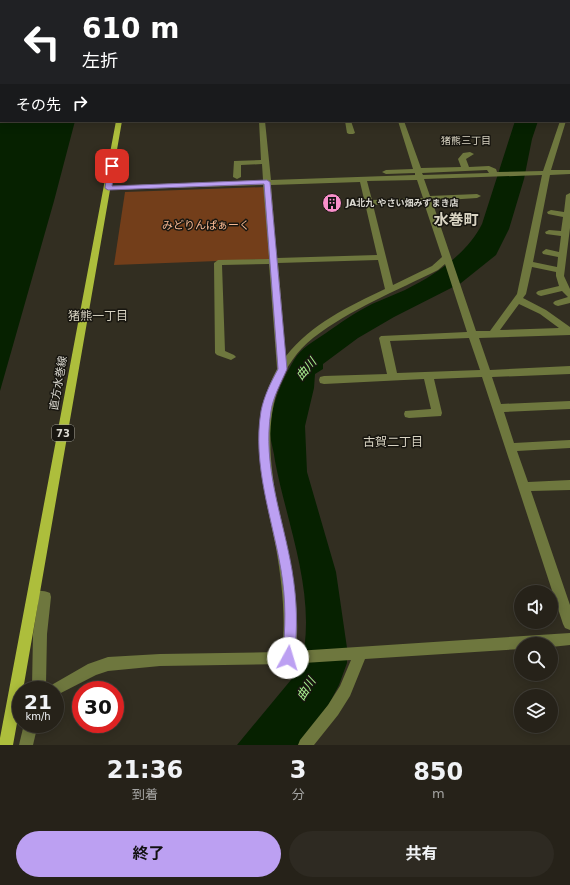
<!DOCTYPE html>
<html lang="ja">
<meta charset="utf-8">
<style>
body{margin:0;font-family:"DejaVu Sans","Noto Sans JP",sans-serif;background:#2e2a22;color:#f1f3f6;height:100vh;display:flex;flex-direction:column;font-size:15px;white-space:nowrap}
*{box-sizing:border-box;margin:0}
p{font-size:13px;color:#a4a4a2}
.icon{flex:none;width:22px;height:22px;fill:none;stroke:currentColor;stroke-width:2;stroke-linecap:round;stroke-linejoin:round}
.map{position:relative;height:745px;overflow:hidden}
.panel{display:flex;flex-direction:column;background:#262219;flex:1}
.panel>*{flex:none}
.hud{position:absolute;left:0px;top:0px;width:570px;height:122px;box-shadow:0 2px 10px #0003,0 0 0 1px #423f38;background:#202124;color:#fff;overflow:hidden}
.tools{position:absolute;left:514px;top:585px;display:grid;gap:8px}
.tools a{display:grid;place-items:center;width:44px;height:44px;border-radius:50%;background:#262219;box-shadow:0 2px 10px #0003,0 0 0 1px #423f38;font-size:20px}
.speed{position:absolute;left:12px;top:681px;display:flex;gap:8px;font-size:20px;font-weight:700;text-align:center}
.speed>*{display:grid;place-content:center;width:52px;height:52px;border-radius:50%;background:#262219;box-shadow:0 2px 10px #0003,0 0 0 1px #423f38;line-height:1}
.speed small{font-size:10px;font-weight:400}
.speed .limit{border:6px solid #d22;background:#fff;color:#111}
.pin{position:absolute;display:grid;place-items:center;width:34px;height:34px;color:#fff;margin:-17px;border-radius:8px;box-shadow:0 2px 6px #0006}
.me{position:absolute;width:44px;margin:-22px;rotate:6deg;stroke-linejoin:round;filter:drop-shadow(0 0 3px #0008)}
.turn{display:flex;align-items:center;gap:14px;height:84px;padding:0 16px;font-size:18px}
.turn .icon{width:52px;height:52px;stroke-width:2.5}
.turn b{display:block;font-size:28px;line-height:34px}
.then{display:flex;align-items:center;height:38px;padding:0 16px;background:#0003;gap:8px;font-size:15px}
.eta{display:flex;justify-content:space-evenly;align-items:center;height:68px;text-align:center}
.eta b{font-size:24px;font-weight:700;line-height:28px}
.primary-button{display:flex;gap:8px;margin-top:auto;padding:8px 16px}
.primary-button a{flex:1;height:46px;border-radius:24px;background:#bca0f2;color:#111;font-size:16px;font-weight:700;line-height:46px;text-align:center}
.primary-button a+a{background:#2e2a22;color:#f1f3f6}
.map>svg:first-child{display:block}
.green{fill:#733e1a}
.water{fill:#062100}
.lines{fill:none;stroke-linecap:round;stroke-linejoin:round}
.minor{fill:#6e773e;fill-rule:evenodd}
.major{fill:#adbe3c;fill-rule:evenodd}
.route{fill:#bca0f2;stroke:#7a689d}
.labels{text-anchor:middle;stroke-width:3;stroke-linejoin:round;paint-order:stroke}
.far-poi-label{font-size:9px;font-weight:bold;fill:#dad8d0;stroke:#181610;text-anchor:start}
.far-neighbourhood-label{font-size:10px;fill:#d9d4c3;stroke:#181610}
.shield{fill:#181610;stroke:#a09e96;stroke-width:1}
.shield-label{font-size:10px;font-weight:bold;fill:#dad8d0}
.park-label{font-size:11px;fill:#f8b993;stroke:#181610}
.street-label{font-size:11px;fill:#dad8d0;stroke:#181610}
.neighbourhood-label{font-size:12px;fill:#d9d4c3;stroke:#181610}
.water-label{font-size:12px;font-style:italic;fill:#a7f08e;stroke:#181610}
.district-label{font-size:15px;font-weight:bold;fill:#d9d4c3;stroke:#181610}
</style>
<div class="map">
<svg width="570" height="745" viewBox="0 0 570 745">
<rect width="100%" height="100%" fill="#322e21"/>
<!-- green -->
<path class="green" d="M266,187l6,72 -158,6 11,-73z"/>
<!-- water -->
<g class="water">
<path d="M0,0h102l-101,1v120h74l-21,80 -54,190z"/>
<path d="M515,121h23l-6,18 -8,40 -15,50 -13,26 -35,28 -67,34 -36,21 -35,26v5l-8,5 -1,14 -9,38 2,46 29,100 11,76v15l-8,22 -10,19 -31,41h-61l63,-76c19,-69 -12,-140 -25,-208 -1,-9 -4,-18 -5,-27 -1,-24 12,-54 24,-74 7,-12 20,-19 32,-27 14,-10 30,-21 46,-29 11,-5 22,-9 33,-14 30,-15 62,-36 77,-66z"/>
</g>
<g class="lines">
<!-- minor -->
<g class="minor">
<path d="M160,0h6l-7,1z"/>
<path d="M287,0h6l1,1h-6z"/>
<rect x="337" y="0" width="6" height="1"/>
<rect x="407" y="0" width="6" height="1"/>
<path d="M473,0h25l-26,1z"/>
<rect x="533" y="0" width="6" height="1"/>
<rect x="569" y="65" width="1" height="4"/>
<path d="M569,97h1l-1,7z"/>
<path d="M259,121h6l6,59 144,-5v-2l-29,1 -4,-2 4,-2 27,-1 -15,-48h6l17,47 40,-1 -3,-8 5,-6 7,-1 4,2 -8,5 3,8 20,-1 7,3 1,3 46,-1 17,-50h6l-15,49h19v4l-20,1 -17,87 24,5 1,-10 -15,-3 -1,-2 4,-3 13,3 2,-16 -15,-2 -1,-2 4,-2 12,1 2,-14 -15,-3 -1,-2 4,-2 13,2 2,-17 4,-2v35l-6,48 6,13v14l-12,3 -3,-1 -2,-2 2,-2 13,-4 -6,-6 -21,5 -3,-1 -2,-2 2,-2 21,-5 -3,-10v-4l-24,-5 -6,27 -3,4 23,12 24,17v8l-91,3 11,32 80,-4v8l-78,3 9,27 69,-3v8l-66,3 10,31 56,-3v8l-53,3 11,31 42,-2v10l-39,1 39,114v25l-5,-2 -2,-4 -81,-247 -48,2 8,34 -1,3 -32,2 -4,-1 -1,-3 1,-3 26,-2 -7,-30 -100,5 -4,-1 -1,-3 1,-3 4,-1 63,-2 -8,-36 2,-2 86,-4 -22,-68 -7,6c-42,21 -87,39 -125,68 -52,42 -47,114 -34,172 11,47 22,93 17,141l274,-18v12l-19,2v-3h-30v5l-156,10 -15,37 -12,19 -24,30h-16l2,-5 28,-35 12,-19 11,-26 -63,4 -128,2 -52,5 -12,4 -41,21v-6h-22l-1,-3 1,-53 5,-31 -9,-2 -1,-4 1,-4c7,-3 14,-3 21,0l1,4 -4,37 -1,50 2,3 40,-23 20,-7 52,-3 122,-2c4,-35 0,-69 -6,-104 -12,-60 -31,-121 1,-179l-8,-105 -47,1 3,86 9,4 2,2 -5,3 -14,-5 -2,-2 -1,-90 4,-3 51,-1 -6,-74 -155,5 -4,-2 4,-2 155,-6 -1,-16 -21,1v12l-4,2 -4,-2 1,-16 27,-1zM487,170l2,3 -66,2 -1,-2zM542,175l-25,119 -27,37h-14l-44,-130 45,-3 4,-2 -4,-2 -47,2 -6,-17zM417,180l6,18 -51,2 -5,-19zM360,182l17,73 -100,3 -6,-73zM424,203l18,54 -10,9 -39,19 -20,-80zM378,260l7,29c-36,17 -74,35 -99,67l-8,-93zM519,304l21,10 19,14 -59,2zM469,338l11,32 -83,3 -7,-32z"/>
<path d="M345,121h6l4,12 -2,1h-4l-2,-1z"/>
<path d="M24,724h14l-5,21h-14z"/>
</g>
<!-- major -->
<g class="major">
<rect x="134" y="0" width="6" height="1"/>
<path d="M562,0h6l1,1h-6z"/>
<path d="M116,121h6l-99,569h-2v11l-8,44h-13v-7z"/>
</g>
</g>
<!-- route -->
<path class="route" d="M112,164l3,2 -3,20 155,-6 3,2 17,187c-6,14 -14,28 -16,42 -9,55 12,106 21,159 5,30 6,58 2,88l-1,4 -5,2 -4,-2 -2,-4c4,-30 4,-58 -1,-88 -9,-53 -29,-105 -20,-159 3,-15 10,-29 17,-42l-14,-185 -156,6 -3,-2 3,-22z"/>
<!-- icons -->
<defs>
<symbol id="building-disc" viewBox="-11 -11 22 22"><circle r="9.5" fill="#f98fca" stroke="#181610"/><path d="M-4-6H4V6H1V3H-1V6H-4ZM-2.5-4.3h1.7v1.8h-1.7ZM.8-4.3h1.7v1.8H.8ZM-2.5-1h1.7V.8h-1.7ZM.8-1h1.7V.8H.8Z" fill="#111"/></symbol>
</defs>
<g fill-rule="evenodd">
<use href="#building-disc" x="321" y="192" width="22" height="22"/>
</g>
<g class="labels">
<!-- far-poi labels -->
<g class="far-poi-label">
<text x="346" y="206">JA北九 やさい畑みずまき店</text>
</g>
<!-- far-neighbourhood labels -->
<g class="far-neighbourhood-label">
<text x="466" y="144">猪熊三丁目</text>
</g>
<!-- shield labels -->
<rect class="shield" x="52" y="425" width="22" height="16" rx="3"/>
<g class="shield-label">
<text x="63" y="437">73</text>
</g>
<!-- park labels -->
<g class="park-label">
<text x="206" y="229">みどりんぱぁーく</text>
</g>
<!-- street labels -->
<g class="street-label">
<text transform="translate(58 383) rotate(-80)" y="4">直方水巻線</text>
</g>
<!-- neighbourhood labels -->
<g class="neighbourhood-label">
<text x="98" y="320">猪熊一丁目</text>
<text x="393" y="446">古賀二丁目</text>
</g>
<!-- water labels -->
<g class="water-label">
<text transform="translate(306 369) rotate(-49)" y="4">曲川</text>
<text transform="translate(306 689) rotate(-58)" y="4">曲川</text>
</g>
<!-- district labels -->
<g class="district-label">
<text x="456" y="225">水巻町</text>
</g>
</g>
</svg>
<div class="tools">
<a><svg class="icon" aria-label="sound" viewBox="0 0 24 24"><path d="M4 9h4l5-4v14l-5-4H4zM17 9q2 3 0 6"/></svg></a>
<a><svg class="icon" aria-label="search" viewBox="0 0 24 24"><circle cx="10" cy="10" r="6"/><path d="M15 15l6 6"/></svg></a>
<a><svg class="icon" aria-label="layers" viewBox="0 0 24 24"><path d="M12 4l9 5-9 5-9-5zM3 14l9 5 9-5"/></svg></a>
</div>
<div class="speed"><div>21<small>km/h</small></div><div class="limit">30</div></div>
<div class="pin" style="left:112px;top:166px;background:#d93025"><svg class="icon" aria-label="arrive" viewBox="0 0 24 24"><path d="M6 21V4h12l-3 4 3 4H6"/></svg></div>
<svg class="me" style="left:288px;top:658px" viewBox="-20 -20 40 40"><circle r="19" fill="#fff"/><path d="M0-13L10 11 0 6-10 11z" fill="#bca0f2"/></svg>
<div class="hud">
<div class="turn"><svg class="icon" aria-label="left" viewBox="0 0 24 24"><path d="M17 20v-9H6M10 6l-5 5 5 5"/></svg><div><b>610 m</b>左折</div></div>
<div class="then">その先<svg class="icon" aria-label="right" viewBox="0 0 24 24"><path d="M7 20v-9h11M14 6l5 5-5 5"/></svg></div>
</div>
</div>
<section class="panel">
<div class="eta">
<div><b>21:36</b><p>到着</p></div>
<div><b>3</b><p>分</p></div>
<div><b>850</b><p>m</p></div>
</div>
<div class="primary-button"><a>終了</a><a>共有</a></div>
</section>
